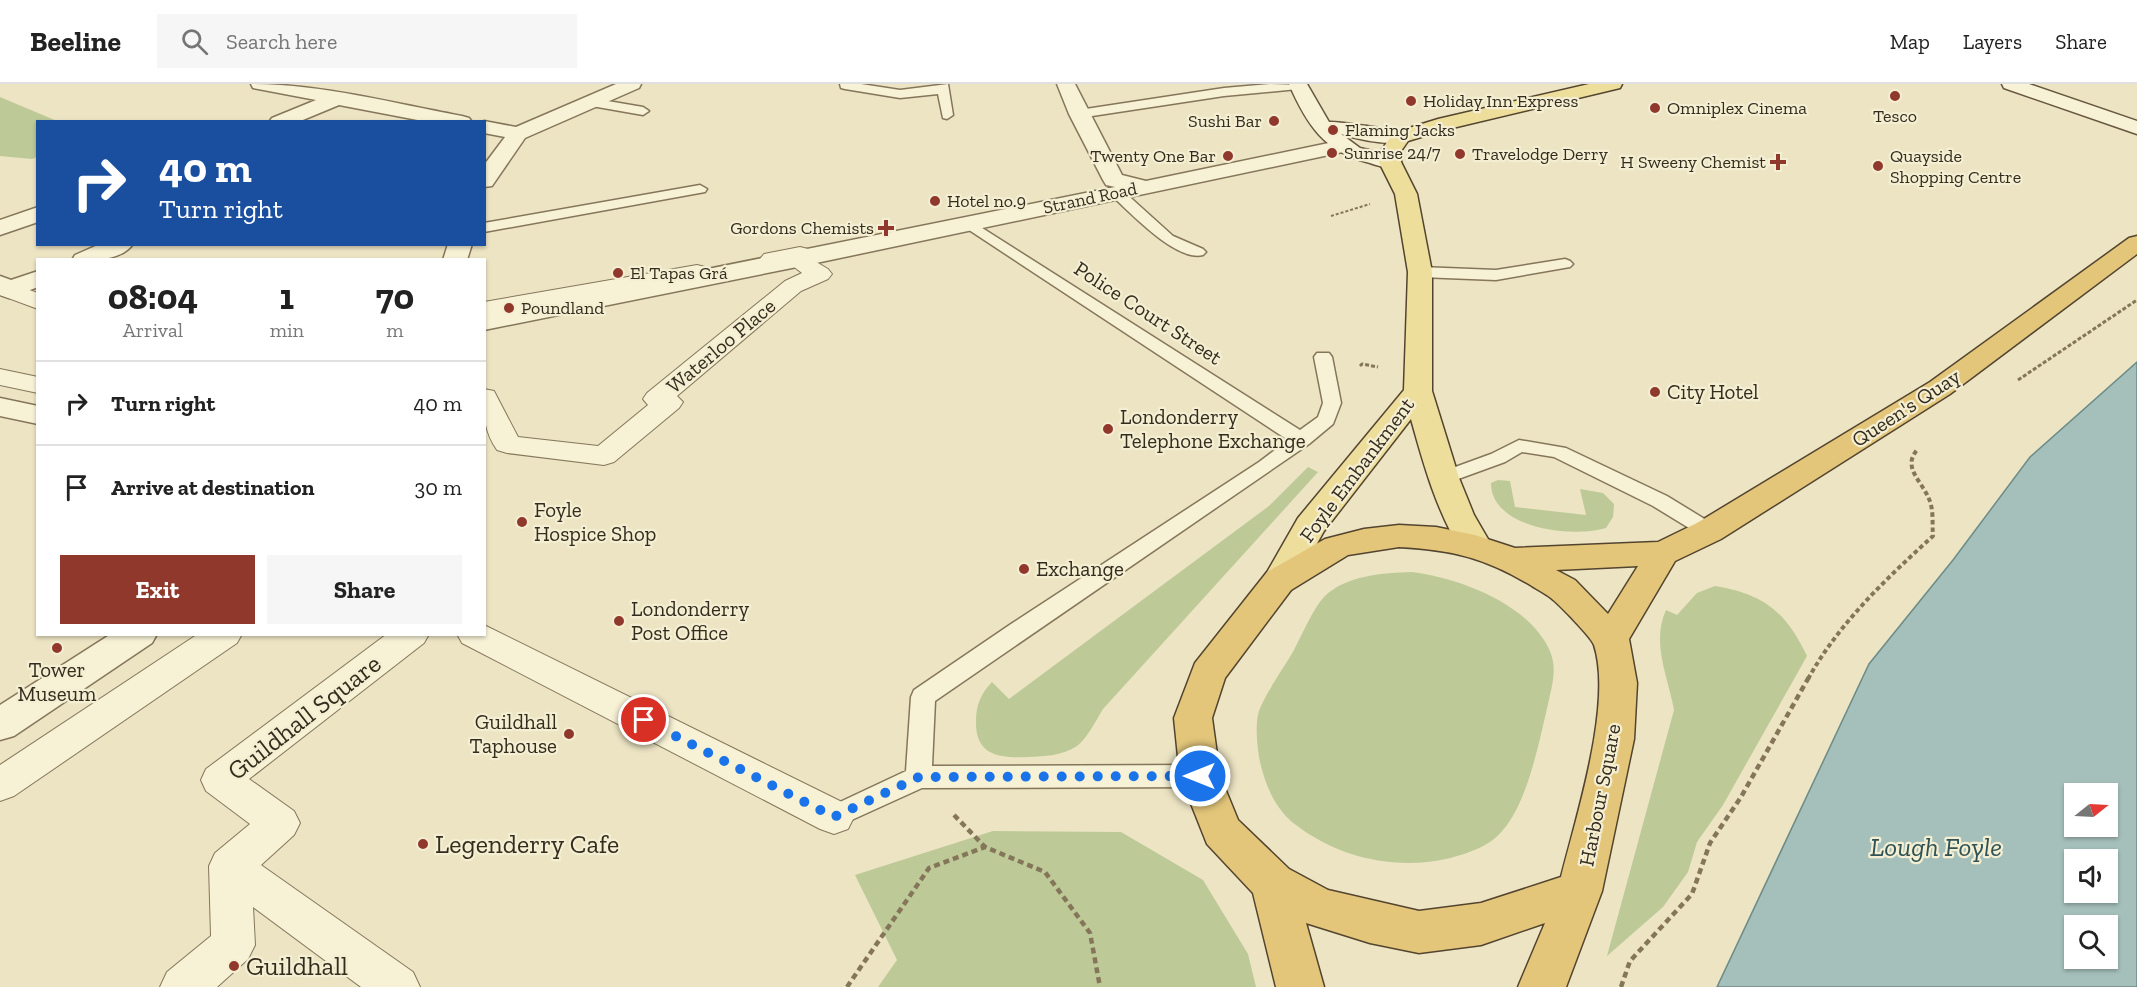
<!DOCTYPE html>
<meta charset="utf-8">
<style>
body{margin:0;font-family:"Zilla Slab",serif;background:#f6f6f6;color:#222;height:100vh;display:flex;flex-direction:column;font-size:22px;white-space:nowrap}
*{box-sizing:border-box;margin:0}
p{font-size:20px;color:#767676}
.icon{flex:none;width:33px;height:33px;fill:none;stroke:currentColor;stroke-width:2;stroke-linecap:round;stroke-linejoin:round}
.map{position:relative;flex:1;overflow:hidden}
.details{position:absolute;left:36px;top:174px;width:450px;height:378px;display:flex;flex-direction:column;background:#fff;border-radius:0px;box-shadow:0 2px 4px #0004}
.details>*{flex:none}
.hud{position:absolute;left:36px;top:36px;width:450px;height:126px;border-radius:0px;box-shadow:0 2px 4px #0004;background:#1a4fa0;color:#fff;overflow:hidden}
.needle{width:39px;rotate:72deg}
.buttons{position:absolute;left:2064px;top:699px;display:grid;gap:12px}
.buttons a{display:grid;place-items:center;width:54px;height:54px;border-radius:0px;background:#fff;box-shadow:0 2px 4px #0004;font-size:30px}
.pin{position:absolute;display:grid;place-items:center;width:51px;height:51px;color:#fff;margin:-26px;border:3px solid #fff;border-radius:50%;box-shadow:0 2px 6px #0007}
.me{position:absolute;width:66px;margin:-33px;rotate:270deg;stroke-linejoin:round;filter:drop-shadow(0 0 4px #0008)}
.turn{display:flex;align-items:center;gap:21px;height:126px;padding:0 24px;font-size:27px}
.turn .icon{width:78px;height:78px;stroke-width:2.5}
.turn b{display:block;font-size:42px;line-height:51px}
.eta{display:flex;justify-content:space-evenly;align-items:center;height:102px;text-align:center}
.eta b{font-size:36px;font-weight:700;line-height:42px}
.button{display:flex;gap:12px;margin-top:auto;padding:12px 24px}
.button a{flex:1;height:69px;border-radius:0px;background:#91382d;color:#fff;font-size:24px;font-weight:700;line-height:69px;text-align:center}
.button a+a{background:#f6f6f6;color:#222}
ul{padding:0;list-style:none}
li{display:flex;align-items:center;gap:18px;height:84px;padding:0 24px;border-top:2px solid #e0e0e0}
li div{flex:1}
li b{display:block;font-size:22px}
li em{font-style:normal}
header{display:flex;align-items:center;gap:36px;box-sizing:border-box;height:84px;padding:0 30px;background:#fff;border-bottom:2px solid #e0e0e0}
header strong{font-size:28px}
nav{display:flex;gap:33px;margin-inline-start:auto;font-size:21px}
.search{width:420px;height:54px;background:#f6f6f6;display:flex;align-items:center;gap:15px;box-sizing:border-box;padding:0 21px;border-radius:0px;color:#767676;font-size:22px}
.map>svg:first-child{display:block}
.green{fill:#bdc997}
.water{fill:#a5bfba;stroke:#6c8c88;stroke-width:1.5;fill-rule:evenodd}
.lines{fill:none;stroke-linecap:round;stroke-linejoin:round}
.service-casing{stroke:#85765a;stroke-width:3}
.pedestrian-casing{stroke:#85765a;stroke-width:2}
.minor-casing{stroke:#85765a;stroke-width:3}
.secondary-casing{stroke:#67573e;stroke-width:3}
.primary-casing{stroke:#53442f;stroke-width:3}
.trunk-casing{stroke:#53442f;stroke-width:3}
.path-far3{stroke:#85765a;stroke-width:2;stroke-dasharray:3 2;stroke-linecap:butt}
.path-far2{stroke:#85765a;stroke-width:3;stroke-dasharray:4 2;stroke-linecap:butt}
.path-far1{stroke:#85765a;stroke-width:4;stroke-dasharray:4.5 3;stroke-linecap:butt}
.path{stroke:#85765a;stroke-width:4.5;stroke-dasharray:6 4;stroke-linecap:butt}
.service{fill:#f7f1d5;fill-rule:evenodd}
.pedestrian{fill:#f7f1d5;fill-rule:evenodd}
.minor{fill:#f7f1d5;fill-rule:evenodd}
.secondary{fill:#f7f1d5;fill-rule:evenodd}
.primary{fill:#eede9c;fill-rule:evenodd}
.trunk{fill:#e3c67a;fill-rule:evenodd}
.route{stroke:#1a73e8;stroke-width:10;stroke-dasharray:0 18}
.poi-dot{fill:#91382d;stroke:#f4eed2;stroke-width:2}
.labels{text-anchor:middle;stroke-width:4.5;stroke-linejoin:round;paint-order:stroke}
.far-poi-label{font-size:18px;fill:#352c1e;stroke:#f4eed2;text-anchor:start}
.far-street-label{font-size:18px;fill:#352c1e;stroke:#f4eed2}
.street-label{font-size:21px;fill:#352c1e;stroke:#f4eed2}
.poi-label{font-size:21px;fill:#352c1e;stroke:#f4eed2;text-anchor:start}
.near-street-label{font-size:26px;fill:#352c1e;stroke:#f4eed2}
.near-poi-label{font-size:26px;fill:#352c1e;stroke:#f4eed2;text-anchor:start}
.near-water-label{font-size:27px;font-style:italic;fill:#2e5255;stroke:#f4eed2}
</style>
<header>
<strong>Beeline</strong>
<div class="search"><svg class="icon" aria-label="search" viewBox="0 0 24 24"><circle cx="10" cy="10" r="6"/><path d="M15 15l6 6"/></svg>Search here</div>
<nav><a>Map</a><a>Layers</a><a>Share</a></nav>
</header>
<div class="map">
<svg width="2137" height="903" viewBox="0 0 2137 903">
<rect width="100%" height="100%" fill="#ece4c3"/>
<!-- green -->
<g class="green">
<path d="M0,13l57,24 -19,1 -1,35 -5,2 -32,-3z"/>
<path d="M1308,383l10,5 -215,237c-7,11 -16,30 -26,37 -15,10 -32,10 -49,11 -26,1 -52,0 -52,-34 0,-18 4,-28 16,-41l17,17 260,-193z"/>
<path d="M1498,396l12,1 5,26 71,8 -6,-26 23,4 11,11 -1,13 -7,11c-33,10 -115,1 -115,-45z"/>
<path d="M1412,488c47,6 115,31 137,77 9,18 3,37 -1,55 -9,38 -20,97 -45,126 -10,13 -25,19 -39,24 -57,19 -121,7 -168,-29 -22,-16 -32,-43 -37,-68 -2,-14 -4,-33 0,-46 6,-17 26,-45 35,-61 8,-15 19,-41 30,-53 22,-22 59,-24 88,-25z"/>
<path d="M1715,502c49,8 71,26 92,70l-84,149 -26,37 -9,30 -25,35 -56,49 67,-246c-6,-34 -23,-67 -8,-100l11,5 20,-22z"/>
<path d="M993,747l128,1 82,48 45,74 8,33h-378l19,-27 -42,-85z"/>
</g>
<!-- water -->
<path class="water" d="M2137,278v625h-420l152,-323 84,-104 77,-103zM2074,710h34v32h-34zM2074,776h34v32h-34zM2074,842h34v32h-34z"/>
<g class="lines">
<defs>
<g id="service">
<path d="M840,0h21l39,6 48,-6 5,31 -6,4 -4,-1 -5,-24 -38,4 -55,-9 -4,-1z"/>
<path d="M1270,0l34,1 -6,4 -74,7 -145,22 -6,-4 6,-4 145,-22z"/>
<path d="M590,14l53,9 6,4 -6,4 -57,-10 -2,-3z"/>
<path d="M700,101l7,4 -2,3 -221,40v-9z"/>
<path d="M1117,105l5,1 51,46 30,13 3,3 -3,3c-27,7 -72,-42 -91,-59l-2,-3 2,-3z"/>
<path d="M968,135l332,211 18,-13 5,-14 -9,-46 3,-4h12l3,4 9,46 -8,21 -24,20 -374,257 -3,65 268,-1 9,3 4,8 -4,8 -9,3 -278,1 -88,40 -9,-3 -4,-8 4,-8 81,-38 5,-74 3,-7 97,-66 248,-162 29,-22 -325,-214 -2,-3z"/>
<path d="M1565,175l5,2 3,3 -3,3 -74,13 -76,-3 -8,-5 8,-5 76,3z"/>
<path d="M1519,356l47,8 101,48 49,30 3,5 -3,5 -7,2 -7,-2 -49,-30 -99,-49 -32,-5 -17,10 -55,20 -7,2 -7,-2 -3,-4 3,-4 55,-20z"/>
</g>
<g id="pedestrian">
<path d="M800,163l8,2 5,11 15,9 4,5 -4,5 -27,12 -124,105 6,6 -4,6 -65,54 -10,3 -97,-12 -10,-3c-14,-20 -13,-38 -13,-61l10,2 24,46 80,9 50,-41 -5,-6 4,-6 138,-112 17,-8 -13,-10 -17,3 -8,-2 -4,-5 4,-5z"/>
<path d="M697,181l8,2 4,5 -4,5 -221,39v-14z"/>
<path d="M9,199l29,10v16l-38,-14v-10z"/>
<path d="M0,285l38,8v16l-38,-8z"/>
<path d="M484,541l364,180 6,12 -6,12 -14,5 -14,-5 -358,-186 -5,-9h27z"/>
<path d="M198,550h44l-5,9 -223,153 -14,5v-36z"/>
<path d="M387,550h42l-5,9 -175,136 45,32 6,12 -6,12 -33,30 152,107 7,15h-59l-108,-80 2,38 -7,14 -31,28h-57l7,-15 44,-36 -2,-70 6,-13 35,-29 -44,-33 -5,-11 5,-11z"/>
</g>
<g id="minor">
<path d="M251,0c71,0 141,19 211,32l7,2 3,4h-44l-89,-17 -41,17h-29l3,-4 44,-18 -63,-12z"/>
<path d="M616,0h25l-2,4 -114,50 -33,48 -8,1v-22l21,-28 -21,-4v-11h-2l2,-1 32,6z"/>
<path d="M1057,0h18l47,91 24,6 197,-41 7,2 3,4 -3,4 -7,2 -541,114 -318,64v-16l631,-127 -9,-2 -3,-5 -34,-66z"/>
<path d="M38,123v15l-38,13v-15z"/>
<path d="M100,160h33c-13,18 -42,16 -61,16l3,-5z"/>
<path d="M448,160h24l-5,16h-24z"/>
<path d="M38,187v16l-29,11 -9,-3v-19l11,4z"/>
<path d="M0,314l38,8v18l-38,-8z"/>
<path d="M111,550h46l-5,9 -138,93 -14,4v-35z"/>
</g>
<g id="secondary">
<path d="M1289,0h18l22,38c6,-1 69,8 78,11l3,4 -3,4c-20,5 -46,-1 -66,-7l19,14 38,9 3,5 -3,5c-10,2 -19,-1 -28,-4 -46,-11 -63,-38 -81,-79z"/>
<path d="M2002,0h27l108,37v13l-133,-46z"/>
</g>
<path id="primary" d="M1589,0h33l-2,4 -176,42 -36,11 -7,10v11l16,32 15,78v119l27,87 15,37 18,31 -5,8 -12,3 -12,-3c-26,-42 -39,-88 -52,-135l-87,112 -33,59 -12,3 -12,-3 -5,-9 36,-63 106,-128 4,-118 -13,-78 -16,-32 2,-11 12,-18 45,-14z"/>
<path id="trunk" d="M2137,152v18l-187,140 -229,145 -46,22 -46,78 8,44 -3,56 -32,152 -36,96h-48l27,-64 -64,22 -62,8 -49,-10 -64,-20 18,64h-48l-23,-94 -46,-49 -27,-68 -6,-58 21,-55 72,-91 58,-33 39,-10 35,-4 37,2 39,8 40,13 143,-6 39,-19 233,-141 199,-144zM1399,463c55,3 86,11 133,39 6,4 14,8 19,12 8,6 41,40 43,47 19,58 -18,172 -33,232l-80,26 -62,8 -91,-21 -39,-21 -51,-49 -18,-44 -8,-58 13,-40 66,-88 57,-35zM1638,482l-30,48 -33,-34 -19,-10z"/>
</defs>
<!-- service casing -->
<use href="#service" class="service-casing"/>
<!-- pedestrian casing -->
<use href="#pedestrian" class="pedestrian-casing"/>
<!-- minor casing -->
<use href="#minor" class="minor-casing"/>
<!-- secondary casing -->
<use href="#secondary" class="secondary-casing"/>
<!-- primary casing -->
<use href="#primary" class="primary-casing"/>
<!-- trunk casing -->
<use href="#trunk" class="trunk-casing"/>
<!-- path-far3 -->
<path class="path-far3" d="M1331,132l39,-12"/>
<!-- path-far2 -->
<g class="path-far2">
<path d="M1360,282l2,-2 16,3"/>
<path d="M2018,296l119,-80"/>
</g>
<!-- path-far1 -->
<path class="path-far1" d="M1808,595c31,-56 78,-100 125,-143 -1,-12 1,-26 -4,-37 -7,-18 -28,-32 -11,-50"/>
<!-- path -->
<g class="path">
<path d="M954,731l31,32"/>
<path d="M847,903l82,-119 56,-21 60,25 45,61 10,54"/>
<path d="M1621,903l9,-26 62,-67 18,-51 31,-46 68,-120"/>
</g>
<!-- service -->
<use href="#service" class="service"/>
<!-- pedestrian -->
<use href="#pedestrian" class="pedestrian"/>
<!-- minor -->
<use href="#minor" class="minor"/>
<!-- secondary -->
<use href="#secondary" class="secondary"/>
<!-- primary -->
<use href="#primary" class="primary"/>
<!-- trunk -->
<use href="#trunk" class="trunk"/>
</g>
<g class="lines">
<!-- route -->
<path class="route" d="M644,636l190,97 85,-40 281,-1"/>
</g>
<!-- markers -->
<g class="poi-dot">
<circle cx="1895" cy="12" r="6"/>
<circle cx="1411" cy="17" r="6"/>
<circle cx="1655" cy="24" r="6"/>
<circle cx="1274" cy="37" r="6"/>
<circle cx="1333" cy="46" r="6"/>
<circle cx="1332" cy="69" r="6"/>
<circle cx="1460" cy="70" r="6"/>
<circle cx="1228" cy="72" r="6"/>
<path d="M1775 69h6v6h6v6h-6v6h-6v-6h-6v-6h6z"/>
<circle cx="1878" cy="82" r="6"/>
<circle cx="935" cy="117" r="6"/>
<path d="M883 135h6v6h6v6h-6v6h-6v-6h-6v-6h6z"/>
<circle cx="618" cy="189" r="6"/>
<circle cx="509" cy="224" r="6"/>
<circle cx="1655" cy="308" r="6"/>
<circle cx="1108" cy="345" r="6"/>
<circle cx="522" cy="438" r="6"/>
<circle cx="1024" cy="485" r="6"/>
<circle cx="619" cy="537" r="6"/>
<circle cx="57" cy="564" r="6"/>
<circle cx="569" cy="650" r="6"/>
<circle cx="423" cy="760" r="6"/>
<circle cx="234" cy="882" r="6"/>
</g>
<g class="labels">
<!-- far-poi labels -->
<g class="far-poi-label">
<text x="1423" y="23">Holiday Inn Express</text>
<text x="1667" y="30">Omniplex Cinema</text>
<text x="1895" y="38" text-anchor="middle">Tesco</text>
<text x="1262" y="43" text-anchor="end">Sushi Bar</text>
<text x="1345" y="52">Flaming Jacks</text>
<text x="1344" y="75">Sunrise 24/7</text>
<text x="1472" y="76">Travelodge Derry</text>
<text x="1216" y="78" text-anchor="end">Twenty One Bar</text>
<text x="1890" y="78">Quayside<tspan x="1890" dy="21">Shopping Centre</tspan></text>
<text x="1766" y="84" text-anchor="end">H Sweeny Chemist</text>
<text x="947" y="123">Hotel no.9</text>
<text x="874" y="150" text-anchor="end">Gordons Chemists</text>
<text x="630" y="195">El Tapas Grá</text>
<text x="521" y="230">Poundland</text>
</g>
<!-- far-street labels -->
<g class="far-street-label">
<text transform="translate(1090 114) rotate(-12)" y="6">Strand Road</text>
</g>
<!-- street labels -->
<g class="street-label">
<text transform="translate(1148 229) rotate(33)" y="7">Police Court Street</text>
<text transform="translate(721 262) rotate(-40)" y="7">Waterloo Place</text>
<text transform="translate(1906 324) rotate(-33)" y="7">Queen's Quay</text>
<text transform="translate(1357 386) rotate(-53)" y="7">Foyle Embankment</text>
<text transform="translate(1600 711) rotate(-79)" y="7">Harbour Square</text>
</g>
<!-- poi labels -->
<g class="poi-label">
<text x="1667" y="315">City Hotel</text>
<text x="1120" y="340">Londonderry<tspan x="1120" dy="24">Telephone Exchange</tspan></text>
<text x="534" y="433">Foyle<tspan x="534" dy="24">Hospice Shop</tspan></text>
<text x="1036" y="492">Exchange</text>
<text x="631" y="532">Londonderry<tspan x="631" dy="24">Post Office</tspan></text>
<text x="57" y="593" text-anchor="middle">Tower<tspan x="57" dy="24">Museum</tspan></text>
<text x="557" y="645" text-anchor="end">Guildhall<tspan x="557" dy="24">Taphouse</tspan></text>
</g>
<!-- near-street labels -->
<g class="near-street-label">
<text transform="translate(304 633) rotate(-38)" y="9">Guildhall Square</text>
</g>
<!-- near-poi labels -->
<g class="near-poi-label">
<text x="435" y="769">Legenderry Cafe</text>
<text x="246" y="891">Guildhall</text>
</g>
<!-- near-water labels -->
<g class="near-water-label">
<text x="1936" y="772">Lough Foyle</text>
</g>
</g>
</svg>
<div class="buttons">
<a><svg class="needle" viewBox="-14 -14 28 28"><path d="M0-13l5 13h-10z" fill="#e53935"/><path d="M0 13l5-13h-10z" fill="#767676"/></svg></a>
<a><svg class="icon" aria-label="sound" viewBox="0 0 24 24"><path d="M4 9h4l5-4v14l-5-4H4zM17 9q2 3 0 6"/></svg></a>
<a><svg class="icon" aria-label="search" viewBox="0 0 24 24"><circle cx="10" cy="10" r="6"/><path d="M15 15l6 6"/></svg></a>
</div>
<div class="pin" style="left:644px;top:636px;background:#d93025"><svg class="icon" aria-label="arrive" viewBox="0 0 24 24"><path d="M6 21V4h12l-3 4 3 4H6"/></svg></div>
<svg class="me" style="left:1200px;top:692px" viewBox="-20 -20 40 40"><circle r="17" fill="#1a73e8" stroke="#fff" stroke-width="3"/><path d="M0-11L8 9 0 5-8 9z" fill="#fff"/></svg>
<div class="hud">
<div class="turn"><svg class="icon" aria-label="right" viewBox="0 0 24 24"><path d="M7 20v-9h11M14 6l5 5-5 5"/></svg><div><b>40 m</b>Turn right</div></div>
</div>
<section class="details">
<div class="eta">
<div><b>08:04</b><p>Arrival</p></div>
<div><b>1</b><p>min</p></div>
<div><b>70</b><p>m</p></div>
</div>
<ul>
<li><svg class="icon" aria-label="right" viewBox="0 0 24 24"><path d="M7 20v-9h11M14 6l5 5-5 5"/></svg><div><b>Turn right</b></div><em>40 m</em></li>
<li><svg class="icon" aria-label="arrive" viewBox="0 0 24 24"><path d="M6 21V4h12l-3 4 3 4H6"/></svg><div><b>Arrive at destination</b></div><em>30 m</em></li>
</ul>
<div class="button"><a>Exit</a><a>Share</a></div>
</section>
</div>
